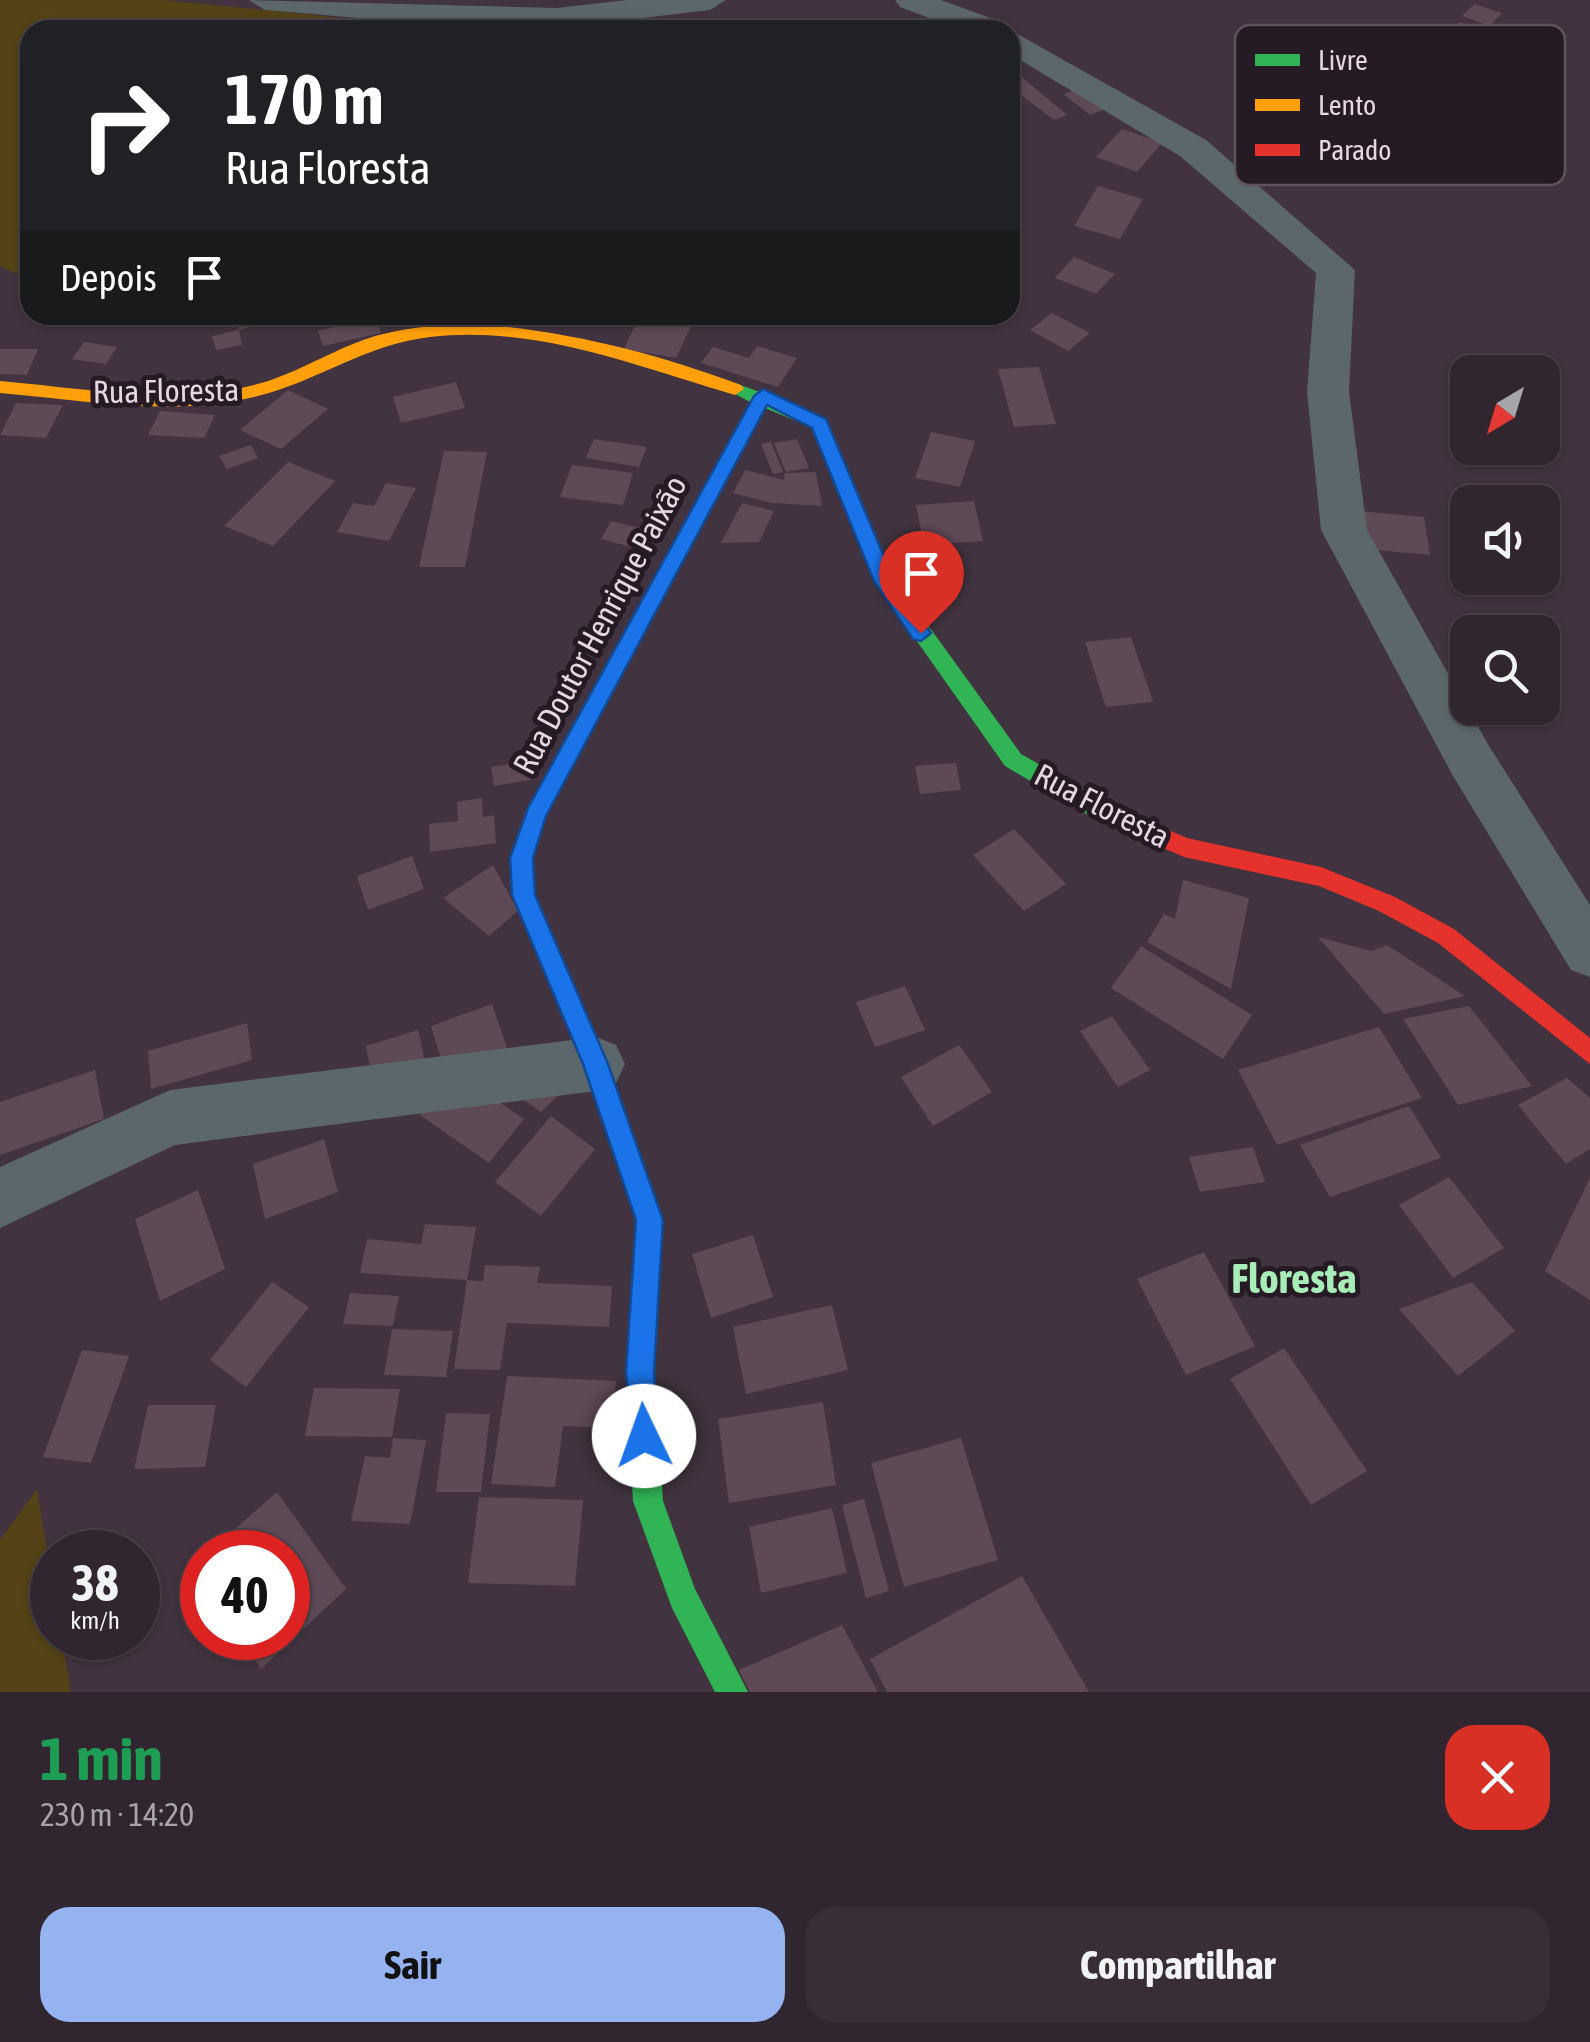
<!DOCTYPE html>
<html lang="pt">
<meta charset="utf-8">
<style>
body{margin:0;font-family:"Asap Condensed",sans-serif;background:#392e37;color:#f1f3f6;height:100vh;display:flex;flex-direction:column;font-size:38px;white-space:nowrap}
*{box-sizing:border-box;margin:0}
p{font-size:32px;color:#a8a5aa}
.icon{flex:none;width:55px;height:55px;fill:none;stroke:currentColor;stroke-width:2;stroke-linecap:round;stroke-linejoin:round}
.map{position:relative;height:1692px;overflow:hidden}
.drawer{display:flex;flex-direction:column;background:#31262f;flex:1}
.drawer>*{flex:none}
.top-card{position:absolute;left:20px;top:20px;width:1000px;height:305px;border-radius:30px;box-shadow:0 2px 8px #0004,0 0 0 2px #4c434b;background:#202124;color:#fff;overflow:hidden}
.needle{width:65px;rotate:218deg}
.controls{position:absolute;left:1450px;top:355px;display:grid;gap:20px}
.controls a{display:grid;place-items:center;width:110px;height:110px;border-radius:20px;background:#31262f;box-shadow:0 2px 8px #0004,0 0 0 2px #4c434b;font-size:50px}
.speed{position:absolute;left:30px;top:1530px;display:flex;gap:20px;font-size:50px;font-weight:700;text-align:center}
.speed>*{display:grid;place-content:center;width:130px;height:130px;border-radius:50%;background:#31262f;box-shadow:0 2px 8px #0004,0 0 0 2px #4c434b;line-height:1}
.speed small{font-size:25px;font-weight:400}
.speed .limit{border:15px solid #d22;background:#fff;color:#111}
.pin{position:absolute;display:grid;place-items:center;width:85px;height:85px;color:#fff;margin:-102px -42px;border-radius:50% 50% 50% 0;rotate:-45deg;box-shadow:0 0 10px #0007}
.pin .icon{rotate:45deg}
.me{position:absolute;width:110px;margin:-55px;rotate:357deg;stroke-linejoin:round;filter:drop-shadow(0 0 8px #0008)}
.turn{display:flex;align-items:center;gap:35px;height:210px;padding:0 40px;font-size:45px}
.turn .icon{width:130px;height:130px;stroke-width:2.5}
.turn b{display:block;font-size:70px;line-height:85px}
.then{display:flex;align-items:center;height:95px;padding:0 40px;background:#0003;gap:20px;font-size:38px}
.round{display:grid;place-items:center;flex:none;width:105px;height:105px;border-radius:30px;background:#392e37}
.summary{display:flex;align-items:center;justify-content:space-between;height:170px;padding:0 40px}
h1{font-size:60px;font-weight:700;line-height:75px;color:#1e9e55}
.cta{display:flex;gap:20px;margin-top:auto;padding:20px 40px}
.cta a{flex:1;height:115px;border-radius:30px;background:#95b2f1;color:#111;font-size:40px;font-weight:700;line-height:115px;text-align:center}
.cta a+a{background:#392e37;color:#f1f3f6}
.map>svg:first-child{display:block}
.green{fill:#534316}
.building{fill:#5e4956}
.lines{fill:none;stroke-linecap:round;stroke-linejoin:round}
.street{fill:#5c676b;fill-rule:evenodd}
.fast{fill:#30b455;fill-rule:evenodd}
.slow{fill:#ff9f0a;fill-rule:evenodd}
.jam{fill:#e5322d;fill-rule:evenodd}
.route{fill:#1a73e8;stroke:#114b97;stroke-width:2.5}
.labels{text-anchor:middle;stroke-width:10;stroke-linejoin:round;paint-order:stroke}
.street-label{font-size:32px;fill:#e7d7e4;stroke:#261a24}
.district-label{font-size:42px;font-weight:bold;fill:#a8edb8;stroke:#261a24}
.key{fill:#261a24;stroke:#60535e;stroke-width:2.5}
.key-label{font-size:28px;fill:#e7d7e4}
</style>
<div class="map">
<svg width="1590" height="1692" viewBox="0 0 1590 1692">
<rect width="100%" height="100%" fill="#41333f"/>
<!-- green -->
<g class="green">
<path d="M0,0h165l293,30h-428v250l-30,-14z"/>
<path d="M728,18l80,5 28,7h-273z"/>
<path d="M37,1489l15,92v57h10l9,54h-71v-152z"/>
</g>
<!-- building -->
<g class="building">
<path d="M1474,4l28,9 -12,13 -28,-10z"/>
<path d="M1460,22l21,7 -15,16 -21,-7z"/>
<path d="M1017,73l50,42 -13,5 -44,-33v-11z"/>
<path d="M1078,89l27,20 -15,6 -27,-21z"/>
<path d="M1122,129l40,14 -25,29 -41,-15z"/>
<path d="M1098,186l45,13 -23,40 -46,-13z"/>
<path d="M1074,257l41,17 -19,20 -41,-16z"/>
<path d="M1052,313l38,20 -22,18 -38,-21z"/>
<path d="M234,315h37l2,6 -34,9z"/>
<path d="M640,315l52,9 -16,34 -52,-9z"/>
<path d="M683,315h60l-4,11z"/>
<path d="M376,317l5,16 -58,13 -5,-15z"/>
<path d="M239,330l3,15 -26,5 -4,-14z"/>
<path d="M84,342l33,5 -11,17 -34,-5z"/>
<path d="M757,346l40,12 -19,29 -77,-24 12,-16 36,11z"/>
<path d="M0,349h38l-11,26 -27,-1z"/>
<path d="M1039,367l17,57 -42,3 -16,-58z"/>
<path d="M456,382l9,26 -64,15 -8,-26z"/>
<path d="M288,390l40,19 -47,40 -41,-19z"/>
<path d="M16,403l47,2 -17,33 -46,-3z"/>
<path d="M160,411l55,4 -11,23 -56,-3z"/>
<path d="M931,432l44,9 -15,46 -45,-9z"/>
<path d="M594,439l53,8 -8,20 -53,-9z"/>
<path d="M797,439l12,29 -23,4 -12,-29z"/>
<path d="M771,442l12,30 -10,2 -12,-30z"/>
<path d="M251,445l7,13 -31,11 -8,-13z"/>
<path d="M444,451l43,1 -22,115h-46z"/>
<path d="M288,462l47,19 -62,65 -49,-20z"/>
<path d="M572,465l61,8 -10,32 -63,-8z"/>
<path d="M745,470l39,10 1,-7 31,-1 6,34 -50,-3 -39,-10z"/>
<path d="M386,483l30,5 -27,53 -52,-9 16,-29 21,3z"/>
<path d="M974,501l9,40 -59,4 -8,-40z"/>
<path d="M742,503l32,8 -15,31 -38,1z"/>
<path d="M1360,511l64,6 6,38 -66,-6z"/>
<path d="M611,521l45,11 -10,19 -45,-12z"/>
<path d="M1131,637l22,65 -47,5 -21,-65z"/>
<path d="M534,760l2,19 -42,7 -3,-19z"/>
<path d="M956,763l5,27 -41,4 -5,-28z"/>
<path d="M482,798l1,19 11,-2 2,28 -66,9 -1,-28 29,-3 -1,-19z"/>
<path d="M1014,829l52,55 -42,27 -51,-56z"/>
<path d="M412,856l12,33 -56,21 -11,-34z"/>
<path d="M493,865l25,46 -29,25 -46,-38z"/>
<path d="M1183,880l66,18 -18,91 -84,-47 17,-28 11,5z"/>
<path d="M1318,937l54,14 15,-6 78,51 -81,18z"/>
<path d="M1141,946l111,69 -29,44 -112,-71z"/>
<path d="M905,986l20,44 -50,17 -19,-45z"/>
<path d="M492,1004l16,47 -62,23 -15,-48z"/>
<path d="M1469,1006l63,80 -74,19 -55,-86z"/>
<path d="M1112,1016l38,54 -32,17 -38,-56z"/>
<path d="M247,1023l5,37 -101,29 -3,-38z"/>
<path d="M1379,1027l43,71 -145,47 -39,-75z"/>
<path d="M418,1030l10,45 -54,15 -8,-44z"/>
<path d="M959,1045l33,47 -59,34 -32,-49z"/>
<path d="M95,1070l9,49 -104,36v-53z"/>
<path d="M1567,1078l23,20v51l-24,15 -48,-59z"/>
<path d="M508,1089h57l-24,23z"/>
<path d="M484,1092l40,27 -35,44 -69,-48 14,-16z"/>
<path d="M1409,1106l32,52 -111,39 -30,-52z"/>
<path d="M551,1116l44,33 -54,67 -46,-34z"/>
<path d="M324,1139l14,53 -73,27 -12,-55z"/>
<path d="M1253,1147l12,35 -65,10 -11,-35z"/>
<path d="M1449,1177l55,71 -51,30 -54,-73z"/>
<path d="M1590,1178v122l-45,-29z"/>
<path d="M198,1190l27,79 -65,32 -25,-82z"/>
<path d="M425,1224l51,3 -9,53 -107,-7 7,-34 54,5z"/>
<path d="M753,1235l20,62 -62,21 -19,-64z"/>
<path d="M1204,1252l51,94 -69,29 -49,-96z"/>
<path d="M485,1265l55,2 -3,16 75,3 -3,41 -102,-4 -7,47 -46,-1 13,-89 16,1z"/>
<path d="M272,1282l37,25 -63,80 -36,-27z"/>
<path d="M1472,1282l43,49 -57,45 -59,-67z"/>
<path d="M350,1293l49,3 -6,30 -50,-2z"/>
<path d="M832,1305l16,65 -102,24 -13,-67z"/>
<path d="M392,1329l61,2 -7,46 -62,-2z"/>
<path d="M1284,1348l83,123 -56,34 -81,-126z"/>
<path d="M82,1350l47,6 -38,107 -48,-6z"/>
<path d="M507,1376l109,5 -5,47 -48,-2 -8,61 -64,-3z"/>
<path d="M314,1388l86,1 -8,48 -87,-1z"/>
<path d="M823,1402l13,83 -107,18 -11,-84z"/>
<path d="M148,1405h68l-11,62 -71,2z"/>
<path d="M446,1413l44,1 -9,78h-45z"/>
<path d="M393,1438l33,2 -16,84 -59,-3 14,-65 25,2z"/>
<path d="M961,1438l37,122 -94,27 -33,-124z"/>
<path d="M277,1492l69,97 -85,80 -20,-31h47v-86h-79z"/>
<path d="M479,1497l104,3 -8,86 -107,-3z"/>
<path d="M864,1499l25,92 -23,7 -24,-93z"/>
<path d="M832,1508l15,65 -86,20 -12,-66z"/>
<path d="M1022,1576l67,116h-202l-17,-33z"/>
<path d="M842,1625l36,67h-128l-11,-22z"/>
</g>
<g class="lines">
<!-- street -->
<g class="street">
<path d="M249,0l308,8 70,-8h99l-16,10 -153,18 -93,-1 -199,-17z"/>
<path d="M895,0h46l63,23 5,7h-48l-61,-23z"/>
<path d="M1010,30l196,110 149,130 -6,122 18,138 122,216 101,159v72l-19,-7 -118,-194 -132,-246 -14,-138 9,-119 -136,-117 -170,-102z"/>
<path d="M596,1037l20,8 9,19 -9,19 -20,8 -421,54 -175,83v-61l170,-77z"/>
</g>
<!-- fast -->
<g class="fast">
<path d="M735,383l22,8h12l2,6 55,23 68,158 127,176 85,48 3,7 -3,7h-16l-85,-50 -127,-180 -65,-158 -48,-20 -195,363h-16l-3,-6 3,-6 196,-357 -24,-13z"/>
<path d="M634,1164l9,4 19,52 -8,152 9,129 32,88 53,103h-33l-43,-84 -39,-107 -7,-129 10,-152 -15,-43 4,-9z"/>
</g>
<!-- slow -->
<path class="slow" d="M476,324c92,7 179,29 265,61l3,4 -9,6c-100,-29 -198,-70 -305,-58 -63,7 -112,44 -172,59 -83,22 -174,4 -258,-3v-12c82,7 169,24 250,5 40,-9 75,-32 113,-46 37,-13 74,-15 113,-16z"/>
<!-- jam -->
<g class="jam">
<path d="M562,756l8,3 3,6 -27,51 -14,42 2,37 74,169 39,113 -4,9 -9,4 -9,-4 -4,-9 -37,-113 -72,-169 -2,-37 14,-43 30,-56z"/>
<path d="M1098,800l89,38 134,29 74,30 59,32 136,109v26l-152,-121 -59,-32 -60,-25 -135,-29 -94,-41 -3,-7 3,-7z"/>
</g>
</g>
<!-- route -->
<path class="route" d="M763,389l63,30 67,159 38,55 -10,8 -8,-2 -39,-58 -62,-153 -45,-23 -221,411 -13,42 2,37 73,169 55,156 -9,152 4,64 -4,11 -10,4 -10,-4 -8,-75 10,-152 -53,-156 -71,-169 -2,-37 18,-50 226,-412z"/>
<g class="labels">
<!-- street labels -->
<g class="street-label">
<text transform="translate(166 391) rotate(-1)" y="11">Rua Floresta</text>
<text transform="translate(600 625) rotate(-62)" y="11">Rua Doutor Henrique Paixão</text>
<text transform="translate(1102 806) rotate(27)" y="11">Rua Floresta</text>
</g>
<!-- district labels -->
<g class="district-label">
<text x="1294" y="1293">Floresta</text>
</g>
</g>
<!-- legend -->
<rect x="1235" y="25" width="330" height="160" rx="15" class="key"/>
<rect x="1255" y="54" width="45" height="12" fill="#30b455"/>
<rect x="1255" y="99" width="45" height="12" fill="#ff9f0a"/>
<rect x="1255" y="144" width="45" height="12" fill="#e5322d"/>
<g class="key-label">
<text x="1318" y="70">Livre</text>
<text x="1318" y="115">Lento</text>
<text x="1318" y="160">Parado</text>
</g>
</svg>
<div class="controls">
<a><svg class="needle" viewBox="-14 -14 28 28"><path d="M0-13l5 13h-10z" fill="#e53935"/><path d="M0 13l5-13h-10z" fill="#a8a5aa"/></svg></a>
<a><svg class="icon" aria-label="sound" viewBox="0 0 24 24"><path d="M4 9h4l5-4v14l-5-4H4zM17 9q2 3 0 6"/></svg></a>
<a><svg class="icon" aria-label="search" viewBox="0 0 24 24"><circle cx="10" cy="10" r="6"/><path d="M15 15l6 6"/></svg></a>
</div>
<div class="speed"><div>38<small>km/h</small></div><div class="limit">40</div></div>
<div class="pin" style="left:921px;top:633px;background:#d93025"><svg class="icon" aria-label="arrive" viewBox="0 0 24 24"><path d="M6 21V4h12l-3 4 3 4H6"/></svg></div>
<svg class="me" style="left:644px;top:1436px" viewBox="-20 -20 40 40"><circle r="19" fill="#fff"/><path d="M0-13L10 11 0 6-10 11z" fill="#1a73e8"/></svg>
<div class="top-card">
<div class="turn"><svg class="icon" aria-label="right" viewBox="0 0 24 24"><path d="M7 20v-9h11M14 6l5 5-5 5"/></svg><div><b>170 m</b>Rua Floresta</div></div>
<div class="then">Depois<svg class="icon" aria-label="arrive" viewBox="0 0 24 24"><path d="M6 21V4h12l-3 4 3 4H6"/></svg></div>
</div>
</div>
<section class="drawer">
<div class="summary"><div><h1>1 min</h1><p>230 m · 14:20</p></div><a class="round" style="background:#d93025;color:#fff"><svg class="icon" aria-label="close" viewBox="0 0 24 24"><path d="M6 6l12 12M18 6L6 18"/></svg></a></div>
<div class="cta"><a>Sair</a><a>Compartilhar</a></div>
</section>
